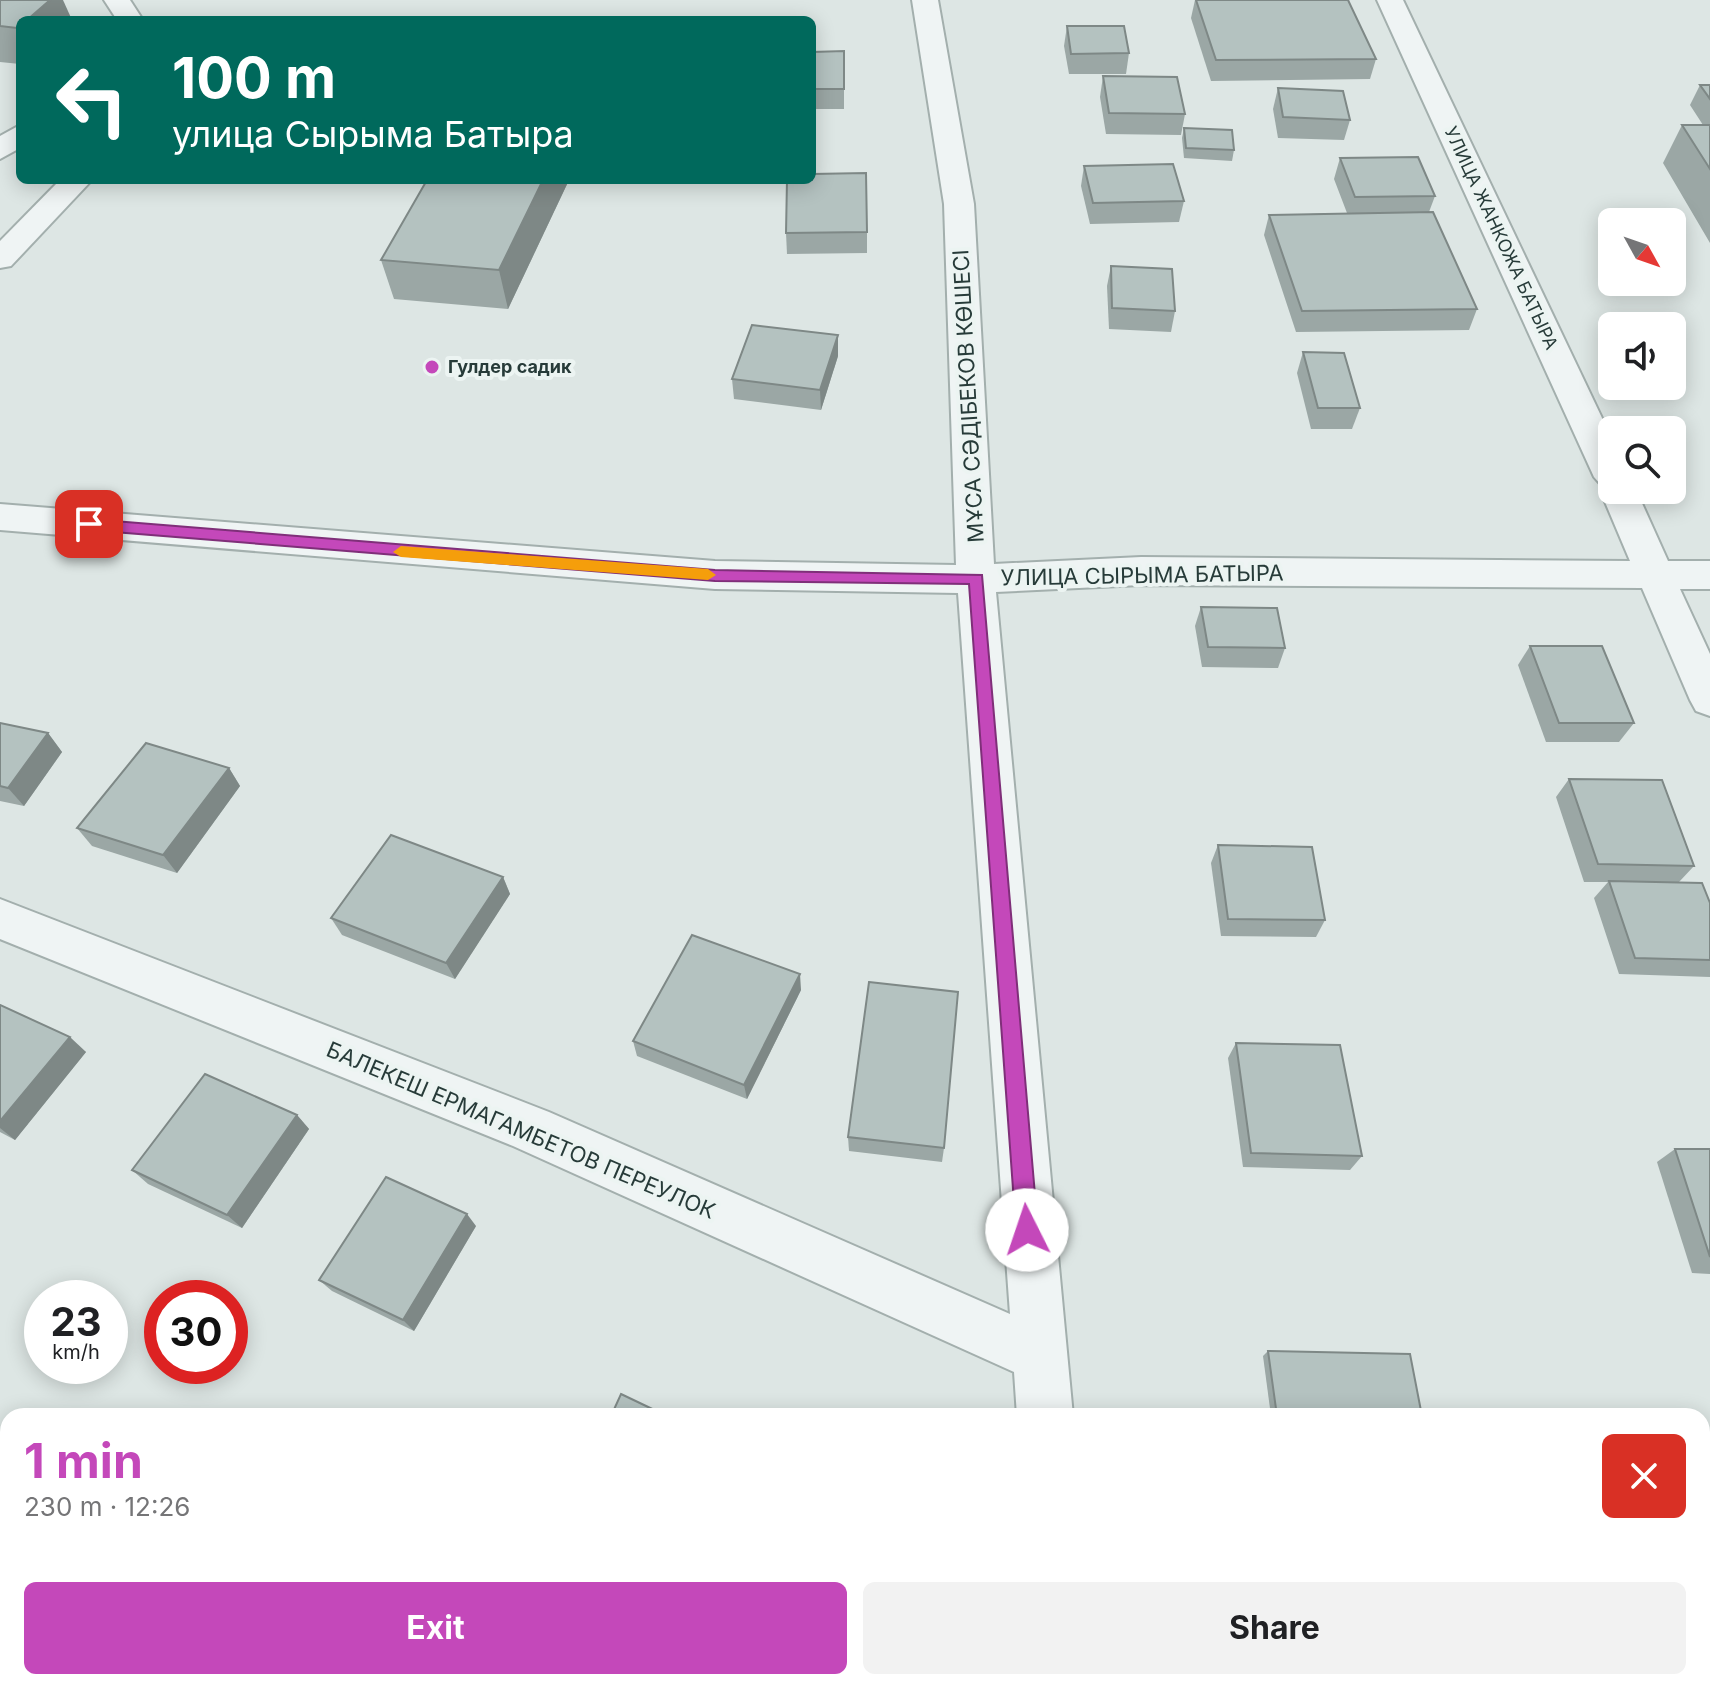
<!DOCTYPE html>
<meta charset="utf-8">
<style>
body{margin:0;font-family:Inter,sans-serif;background:#f2f2f2;color:#202124;height:100vh;display:flex;flex-direction:column;font-size:30px;white-space:nowrap}
*{box-sizing:border-box;margin:0}
p{font-size:26px;color:#757577}
.icon{flex:none;width:44px;height:44px;fill:none;stroke:currentColor;stroke-width:2;stroke-linecap:round;stroke-linejoin:round}
.map{position:relative;flex:1;overflow:hidden}
.sheet{position:absolute;left:0px;top:1408px;width:1710px;height:282px;display:flex;flex-direction:column;background:#fff;border-radius:24px 24px 0 0;box-shadow:0 4px 20px #0003}
.sheet>*{flex:none}
.banner{position:absolute;left:16px;top:16px;width:800px;height:168px;border-radius:12px;box-shadow:0 4px 20px #0003;background:#00695c;color:#fff;overflow:hidden}
.needle{width:52px;rotate:130deg}
.tools{position:absolute;left:1598px;top:208px;display:grid;gap:16px}
.tools a{display:grid;place-items:center;width:88px;height:88px;border-radius:12px;background:#fff;box-shadow:0 4px 20px #0003;font-size:40px}
.speed{position:absolute;left:24px;top:1280px;display:flex;gap:16px;font-size:40px;font-weight:700;text-align:center}
.speed>*{display:grid;place-content:center;width:104px;height:104px;border-radius:50%;background:#fff;box-shadow:0 4px 20px #0003;line-height:1}
.speed small{font-size:20px;font-weight:400}
.speed .limit{border:12px solid #d22;background:#fff;color:#111}
.pin{position:absolute;display:grid;place-items:center;width:68px;height:68px;color:#fff;margin:-34px;border-radius:16px;box-shadow:0 4px 12px #0006}
.me{position:absolute;width:88px;margin:-44px;rotate:356deg;stroke-linejoin:round;filter:drop-shadow(0 0 6px #0008)}
.turn{display:flex;align-items:center;gap:28px;height:168px;padding:0 24px;font-size:36px}
.turn .icon{width:104px;height:104px;stroke-width:2.5}
.turn b{display:block;font-size:56px;line-height:68px}
.round{display:grid;place-items:center;flex:none;width:84px;height:84px;border-radius:12px;background:#f2f2f2}
.summary{display:flex;align-items:center;justify-content:space-between;height:136px;padding:0 24px}
h1{font-size:48px;font-weight:700;line-height:60px;color:#c448ba}
.cta{display:flex;gap:16px;margin-top:auto;padding:16px 24px}
.cta a{flex:1;height:92px;border-radius:12px;background:#c448ba;color:#fff;font-size:32px;font-weight:700;line-height:92px;text-align:center}
.cta a+a{background:#f2f2f2;color:#202124}
.map>svg:first-child{display:block}
.lines{fill:none;stroke-linecap:round;stroke-linejoin:round}
.minor-casing{stroke:#a3afad;stroke-width:4}
.minor{fill:#eff4f4;fill-rule:evenodd}
.wall{fill:#9ba7a5}
.shaded-wall{fill:#7e8886}
.building{fill:#b4c2c0;stroke:#7e8886;stroke-width:2}
.route{fill:#c448ba;stroke:#7f2f79;stroke-width:2}
.slow{fill:#f59e0b}
.poi-dot{fill:#c448ba;stroke:#ecf4f2;stroke-width:3}
.labels{text-anchor:middle;stroke-width:8;stroke-linejoin:round;paint-order:stroke}
.far-street-label{font-size:18px;fill:#273b39;stroke:#ecf4f2}
.far-poi-label{font-size:18px;font-weight:bold;fill:#273b39;stroke:#ecf4f2;text-anchor:start}
.street-label{font-size:22px;fill:#273b39;stroke:#ecf4f2}
</style>
<div class="map">
<svg width="1710" height="1689" viewBox="0 0 1710 1689">
<rect width="100%" height="100%" fill="#dde6e4"/>
<g class="lines">
<defs>
<g id="minor">
<path d="M104,0h26l13,20h-26z"/>
<path d="M912,0h26l36,204 20,360 147,-7 489,4 -30,-71 2,-4 -8,-9 -217,-477h26l209,439v51h24l32,71h42v28h-30l30,65v62l-14,-5 -6,-11 -48,-112 -501,-3 -145,7 77,824h-56l-3,-44 -501,-226 -513,-207v-40l549,213 461,202 -52,-721 -243,-4 -715,-59v-26l715,57 241,4 -12,-361z"/>
<path d="M20,125v23l-20,11v-23z"/>
<path d="M60,180h32l-81,86 -11,2v-27z"/>
<path d="M1045,1682h62l1,7h-62z"/>
</g>
</defs>
<!-- minor casing -->
<use href="#minor" class="minor-casing"/>
<!-- minor -->
<use href="#minor" class="minor"/>
</g>
<!-- wall -->
<g class="wall">
<path d="M0,0l20,20v44l-20,-2z"/>
<path d="M1195,0h153l28,59 -6,20 -159,2 -20,-63z"/>
<path d="M1067,26l62,27 -3,21h-57l-5,-28z"/>
<path d="M844,51v58h-32v-57z"/>
<path d="M1103,76l82,38 -4,21 -75,-1 -6,-37z"/>
<path d="M1700,85h10v158l-47,-80 19,-38h21l-13,-20z"/>
<path d="M1278,88l72,32 -6,20 -66,-2 -5,-29z"/>
<path d="M1184,128l50,22 -2,11 -48,-3 -2,-20z"/>
<path d="M1340,158l95,38 -6,16 48,97 -8,21 -173,2 -32,-97 5,-20 78,-2 -13,-34z"/>
<path d="M1084,166l100,35 -5,21 -89,2 -9,-38z"/>
<path d="M427,180h142l-61,129 -114,-10 -13,-39z"/>
<path d="M867,232v21l-80,1 -1,-21z"/>
<path d="M1111,266l64,45 -4,21 -62,-3 -2,-43z"/>
<path d="M1303,352l57,56 -8,21h-41l-14,-56z"/>
<path d="M838,356l-17,54 -87,-11 -2,-20z"/>
<path d="M1201,607l84,41 -7,20 -76,-1 -7,-41z"/>
<path d="M1530,646l104,77 -15,19h-73l-28,-77z"/>
<path d="M0,723l48,10 14,19 -38,54 -24,-5z"/>
<path d="M229,768l11,18 -63,87 -85,-27 -15,-18z"/>
<path d="M1569,779l125,87 -15,16 31,21v74l-91,-3 -25,-76 14,-16h-24l-28,-85z"/>
<path d="M1218,845l107,75 -9,17 -95,-1 -10,-73z"/>
<path d="M503,877l7,17 -55,85 -113,-44 -11,-17z"/>
<path d="M801,990l-54,109 -110,-43 -4,-15z"/>
<path d="M0,1005l86,47 -71,88 -15,-8z"/>
<path d="M1236,1043l126,113 -12,14 -107,-3 -15,-109z"/>
<path d="M297,1115l12,14 -67,99 -94,-44 -16,-14z"/>
<path d="M848,1137l96,11 -2,14 -93,-11z"/>
<path d="M1675,1149h35v125l-18,-1 -35,-111z"/>
<path d="M476,1226l-62,105 -82,-40 -13,-11z"/>
<path d="M1268,1351l154,65h-151l-8,-60z"/>
<path d="M1291,1682h149l1,7h-149z"/>
</g>
<!-- shaded-wall -->
<g class="shaded-wall">
<path d="M50,0h13l9,20h-45z"/>
<path d="M543,180h26l-61,129 -9,-39z"/>
<path d="M838,335v21l-17,54 -1,-20z"/>
<path d="M48,733l14,19 -38,54 -16,-18z"/>
<path d="M229,768l11,18 -63,87 -14,-18z"/>
<path d="M503,877l7,17 -55,85 -9,-16z"/>
<path d="M800,974l1,16 -54,109 -3,-14z"/>
<path d="M70,1037l16,15 -71,88 -15,-12v-7z"/>
<path d="M297,1115l12,14 -67,99 -15,-13z"/>
<path d="M467,1214l9,12 -62,105 -11,-11z"/>
</g>
<!-- building -->
<g class="building">
<path d="M0,0h50l-23,20h-7v6l-3,2 -17,-2z"/>
<path d="M1196,0h152l28,59 -160,1z"/>
<path d="M1067,26h57l5,27 -58,1z"/>
<path d="M844,51v38h-32v-37z"/>
<path d="M1103,76l74,1 8,37 -76,-1z"/>
<path d="M1700,85h10v14z"/>
<path d="M1278,88l65,3 7,29 -67,-3z"/>
<path d="M1682,125h28v44z"/>
<path d="M1184,128l48,2 2,20 -48,-2z"/>
<path d="M1418,157l17,39 -80,1 -15,-39z"/>
<path d="M1173,164l11,37 -91,2 -9,-37z"/>
<path d="M866,173l1,59 -81,1 1,-53h25v-6z"/>
<path d="M427,180h116l-44,90 -118,-10z"/>
<path d="M1433,212l44,97 -175,2 -33,-96z"/>
<path d="M1111,266l61,3 3,42 -63,-3z"/>
<path d="M752,325l86,10 -18,55 -88,-11z"/>
<path d="M1303,352l41,1 16,55h-42z"/>
<path d="M1201,607l76,1 8,40 -77,-1z"/>
<path d="M1530,646h72l32,77h-75z"/>
<path d="M0,723l48,10 -40,55 -8,-2z"/>
<path d="M146,743l83,25 -66,87 -86,-27z"/>
<path d="M1569,779l93,1 32,86 -96,-2z"/>
<path d="M391,835l112,42 -57,86 -115,-45z"/>
<path d="M1218,845l94,2 13,73 -97,-1z"/>
<path d="M1609,881l93,2 8,20v57l-75,-2z"/>
<path d="M692,935l108,39 -56,111 -111,-44z"/>
<path d="M869,982l89,10 -14,156 -96,-11z"/>
<path d="M0,1005l70,32 -70,84z"/>
<path d="M1236,1043l104,2 22,111 -111,-3z"/>
<path d="M205,1074l92,41 -70,100 -95,-45z"/>
<path d="M1675,1149h35v108z"/>
<path d="M386,1177l81,37 -64,106 -84,-40z"/>
<path d="M1268,1351l142,3 12,62h-145z"/>
<path d="M621,1394l46,22h-56z"/>
<path d="M720,1682h74l14,7h-91z"/>
<path d="M1304,1682h136l1,7h-136z"/>
</g>
<!-- route -->
<path class="route" d="M89,519l626,51 267,5 56,655 -3,8 -8,3 -7,-3 -4,-8 -47,-646 -254,-3 -626,-51 -8,-6z"/>
<!-- slow -->
<path class="slow" d="M401,546l307,23 8,6 -8,5 -307,-23 -8,-5z"/>
<!-- markers -->
<circle class="poi-dot" cx="432" cy="367" r="8"/>
<g class="labels">
<!-- far-street labels -->
<g class="far-street-label">
<text transform="translate(1501 238) rotate(65)" y="6">УЛИЦА ЖАНКОЖА БАТЫРА</text>
</g>
<!-- far-poi labels -->
<g class="far-poi-label">
<text x="448" y="373">Гулдер садик</text>
</g>
<!-- street labels -->
<g class="street-label">
<text transform="translate(968 396) rotate(-93)" y="8">МҰСА СӘДІБЕКОВ КӨШЕСІ</text>
<text transform="translate(1142 575) rotate(-1)" y="8">УЛИЦА СЫРЫМА БАТЫРА</text>
<text transform="translate(521 1130) rotate(23)" y="8">БАЛЕКЕШ ЕРМАГАМБЕТОВ ПЕРЕУЛОК</text>
</g>
</g>
</svg>
<div class="tools">
<a><svg class="needle" viewBox="-14 -14 28 28"><path d="M0-13l5 13h-10z" fill="#e53935"/><path d="M0 13l5-13h-10z" fill="#757577"/></svg></a>
<a><svg class="icon" aria-label="sound" viewBox="0 0 24 24"><path d="M4 9h4l5-4v14l-5-4H4zM17 9q2 3 0 6"/></svg></a>
<a><svg class="icon" aria-label="search" viewBox="0 0 24 24"><circle cx="10" cy="10" r="6"/><path d="M15 15l6 6"/></svg></a>
</div>
<div class="speed"><div>23<small>km/h</small></div><div class="limit">30</div></div>
<div class="pin" style="left:89px;top:524px;background:#d93025"><svg class="icon" aria-label="arrive" viewBox="0 0 24 24"><path d="M6 21V4h12l-3 4 3 4H6"/></svg></div>
<svg class="me" style="left:1027px;top:1230px" viewBox="-20 -20 40 40"><circle r="19" fill="#fff"/><path d="M0-13L10 11 0 6-10 11z" fill="#c448ba"/></svg>
<div class="banner">
<div class="turn"><svg class="icon" aria-label="left" viewBox="0 0 24 24"><path d="M17 20v-9H6M10 6l-5 5 5 5"/></svg><div><b>100 m</b>улица Сырыма Батыра</div></div>
</div>
<section class="sheet">
<div class="summary"><div><h1>1 min</h1><p>230 m · 12:26</p></div><a class="round" style="background:#d93025;color:#fff"><svg class="icon" aria-label="close" viewBox="0 0 24 24"><path d="M6 6l12 12M18 6L6 18"/></svg></a></div>
<div class="cta"><a>Exit</a><a>Share</a></div>
</section>
</div>
